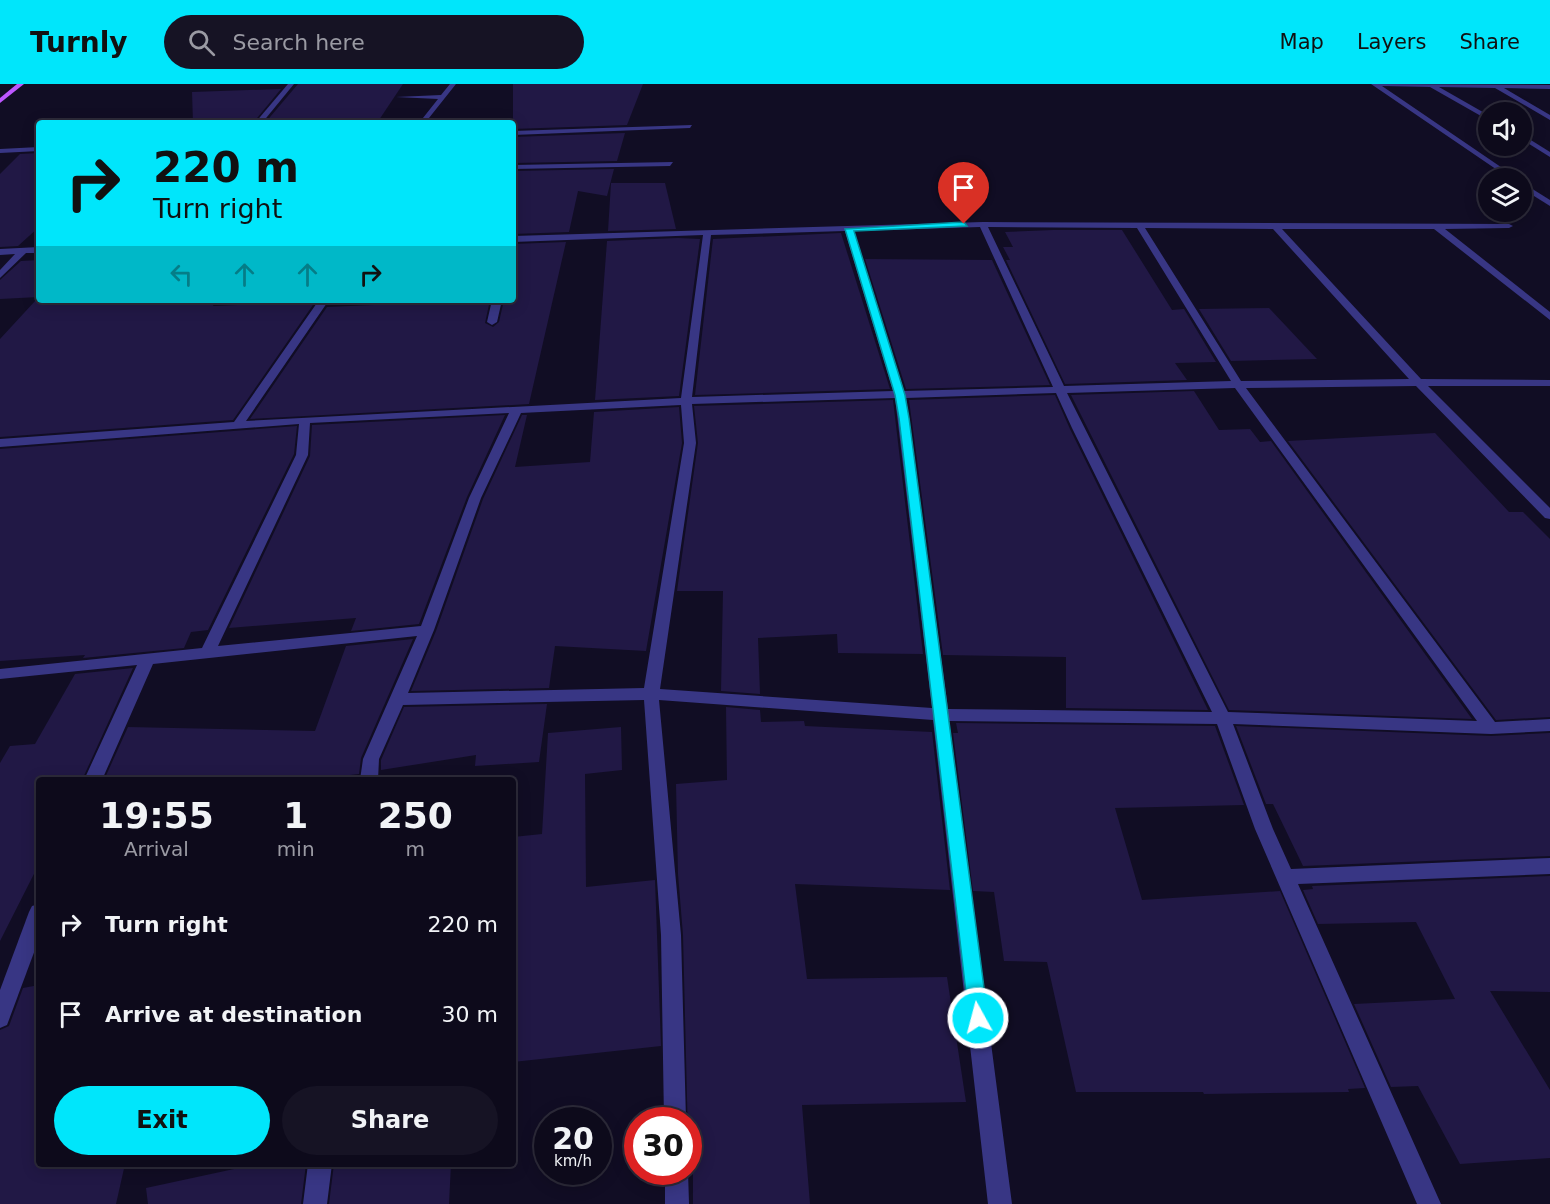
<!DOCTYPE html>
<style>
body{margin:0;font-family:"DejaVu Sans",sans-serif;background:#161324;color:#f1f3f6;height:100vh;display:flex;flex-direction:column;font-size:22px;white-space:nowrap}
*{box-sizing:border-box;margin:0}
p{font-size:20px;color:#9a9aa3}
.icon{flex:none;width:33px;height:33px;fill:none;stroke:currentColor;stroke-width:2;stroke-linecap:round;stroke-linejoin:round}
.map{position:relative;flex:1;overflow:hidden}
.drawer{position:absolute;left:36px;top:693px;width:480px;height:390px;display:flex;flex-direction:column;background:#0d0a1b;border-radius:6px;box-shadow:0 3px 15px #0003,0 0 0 2px #2d2b3a}
.drawer>*{flex:none}
.banner{position:absolute;left:36px;top:36px;width:480px;height:183px;border-radius:6px;box-shadow:0 3px 15px #0003,0 0 0 2px #2d2b3a;background:#00e6fb;color:#111;overflow:hidden}
.controls{position:absolute;left:1478px;top:18px;display:grid;gap:12px}
.controls a{display:grid;place-items:center;width:54px;height:54px;border-radius:50%;background:#0d0a1b;box-shadow:0 3px 15px #0003,0 0 0 2px #2d2b3a;font-size:30px}
.speed{position:absolute;left:534px;top:1023px;display:flex;gap:12px;font-size:30px;font-weight:700;text-align:center}
.speed>*{display:grid;place-content:center;width:78px;height:78px;border-radius:50%;background:#0d0a1b;box-shadow:0 3px 15px #0003,0 0 0 2px #2d2b3a;line-height:1}
.speed small{font-size:15px;font-weight:400}
.speed .limit{border:9px solid #d22;background:#fff;color:#111}
.pin{position:absolute;display:grid;place-items:center;width:51px;height:51px;color:#fff;margin:-62px -26px;border-radius:50% 50% 50% 0;rotate:-45deg;box-shadow:0 0 6px #0007}
.pin .icon{rotate:45deg}
.me{position:absolute;width:66px;margin:-33px;rotate:353deg;stroke-linejoin:round;filter:drop-shadow(0 0 4px #0008)}
.turn{display:flex;align-items:center;gap:21px;height:126px;padding:0 18px;font-size:27px}
.turn .icon{width:78px;height:78px;stroke-width:2.5}
.turn b{display:block;font-size:42px;line-height:51px}
.lanes{display:flex;align-items:center;height:57px;padding:0 18px;background:#0003;justify-content:center;gap:30px;direction:ltr}
.lanes .off{opacity:.35}
.eta{display:flex;justify-content:space-evenly;align-items:center;height:102px;text-align:center}
.eta b{font-size:36px;font-weight:700;line-height:42px}
.primary-button{display:flex;gap:12px;margin-top:auto;padding:12px 18px}
.primary-button a{flex:1;height:69px;border-radius:36px;background:#00e6fb;color:#111;font-size:24px;font-weight:700;line-height:69px;text-align:center}
.primary-button a+a{background:#161324;color:#f1f3f6}
ul{padding:0;list-style:none}
li{display:flex;align-items:center;gap:18px;height:90px;padding:0 18px}
li div{flex:1}
li b{display:block;font-size:22px}
li em{font-style:normal}
header{display:flex;align-items:center;gap:36px;box-sizing:border-box;height:84px;padding:0 30px;background:#00e6fb;color:#111}
header strong{font-size:28px}
nav{display:flex;gap:33px;margin-inline-start:auto;font-size:21px}
.search{width:420px;height:54px;background:#161324;display:flex;align-items:center;gap:15px;box-sizing:border-box;padding:0 21px;border-radius:33px;color:#9a9aa3;font-size:22px}
.map>svg:first-child{display:block}
.building{fill:#211845}
.lines{fill:none;stroke-linecap:round;stroke-linejoin:round}
.street{fill:#383684;fill-rule:evenodd}
.primary{fill:#bd57ff;fill-rule:evenodd}
.route{fill:#00e6fb;stroke:#0096a3;stroke-width:1.5}
</style>
<header>
<strong>Turnly</strong>
<div class="search"><svg class="icon" aria-label="search" viewBox="0 0 24 24"><circle cx="10" cy="10" r="6"/><path d="M15 15l6 6"/></svg>Search here</div>
<nav><a>Map</a><a>Layers</a><a>Share</a></nav>
</header>
<div class="map">
<svg width="1550" height="1120" viewBox="0 0 1550 1120">
<rect width="100%" height="100%" fill="#110d24"/>
<!-- building -->
<g class="building">
<path d="M298,0h105l-26,39h-112z"/>
<path d="M513,0h130l-16,41 -114,4z"/>
<path d="M281,5l-28,34h-60l-1,-31z"/>
<path d="M625,49l-8,28 -104,2v-26z"/>
<path d="M39,69v74l-21,19 -18,1v-73l20,-20z"/>
<path d="M614,85l-7,27 -29,-5 -9,41 -56,2v-63z"/>
<path d="M611,99h54l11,46 -68,2z"/>
<path d="M1053,146h69l50,80 12,-1 32,53 -41,1 12,17 -122,4 -59,-124h4l-7,-13h10l-8,-15z"/>
<path d="M841,149l49,156 -195,6 18,-156z"/>
<path d="M678,154l22,1 -21,157 -84,4 12,-159z"/>
<path d="M566,158l-37,162 -279,15 77,-112 163,-7 -5,23 8,4 6,-5 5,-22h9v-56z"/>
<path d="M865,175l127,1 58,125 -144,4z"/>
<path d="M39,176v37l-39,2v-19l21,-19z"/>
<path d="M36,216h180l-3,6 102,-4 -82,118 -233,17v-98z"/>
<path d="M1269,224l48,51 -86,2 -32,-52z"/>
<path d="M1194,307l25,39 31,-1 10,13 11,-1 201,278 -243,-9 -158,-315z"/>
<path d="M1055,311l15,34 138,281 -142,-2v-51l-123,-2 -34,-255z"/>
<path d="M893,316l30,254 -85,-1 -1,-19 -79,4 2,56 -39,-3 2,-100h-46l21,-148 -4,-37z"/>
<path d="M679,323l3,36 -36,208 -91,-5 -6,42 -138,3 25,-60 47,-132 39,-84h5l-12,52 75,-5 4,-50z"/>
<path d="M505,331l-38,82 -48,127 -68,7 5,-13 -127,10 81,-172 2,-31z"/>
<path d="M297,342l-3,28 -86,176 -17,2 -7,16 -101,10 2,-3 -85,6v-212z"/>
<path d="M1435,349l74,79h14l27,27v178l-54,3 -208,-279z"/>
<path d="M413,555l-52,119 -2,16 -9,1 -1,5h-245l24,-53 187,4 31,-85z"/>
<path d="M133,584l-51,112h-43v84l-39,77v-178l10,-17 25,-2 40,-70z"/>
<path d="M547,620l-8,58 -64,4 1,-11 -95,15v-10l23,-53z"/>
<path d="M726,623l34,3 1,12 43,-1 1,5 127,6 18,158 -155,-6 12,95 140,-2 19,125 -164,3 8,99h-117v-67h-5l-5,-202 -5,-61 -2,-90 51,-4z"/>
<path d="M956,639l259,3 29,79 -129,3 27,92 138,-9 85,197 -17,1 1,3 -145,2 -1,-2h-127l-29,-130 -43,-1 -10,-69 -21,-1 -20,-158h5z"/>
<path d="M1236,642l255,10 59,-3v123l-247,10 -30,-62h-7z"/>
<path d="M621,643l1,43 -37,4 1,113 69,-7 6,166 -148,16v-225l29,-3 6,-101z"/>
<path d="M1550,792v116l-60,-1 60,99v68l-90,6 -42,-78 -27,1 -37,-83 101,-5 -39,-77 -98,2 -15,-34 10,-1 -1,-3z"/>
<path d="M39,901v179h86l-9,40h-116v-174l9,-4 14,-38z"/>
<path d="M257,1080h49l-5,40h-153l-2,-16z"/>
<path d="M334,1080h117l-2,40h-120z"/>
</g>
<g class="lines">
<!-- street -->
<g class="street">
<path d="M288,0h6l-32,39h-7z"/>
<path d="M450,0h6l-31,39h-6l19,-24 -42,-2 45,-2z"/>
<path d="M1371,0l179,1v4l-46,-1 46,27v5l-55,-32 -56,-1 49,28v5l-58,-33 -48,-1 135,92h-8z"/>
<path d="M692,41l-2,3 -177,7v-4z"/>
<path d="M1521,50l29,18v5l-29,-18z"/>
<path d="M39,63v4l-39,2v-4z"/>
<path d="M673,78l-3,4 -157,3v-4z"/>
<path d="M1521,98l29,18v6l-29,-18z"/>
<path d="M983,138l526,2 4,2 -4,2 -64,1 105,83v8l-116,-91h-152l139,150 129,1v6h-122l122,122v11l-5,-1 -129,-132 -170,2 249,334 55,-3v12l-59,3 -258,-10 40,105 18,40 259,-11v16l-252,10 143,320h-24l-162,-375 -38,-105 -268,-3 63,483h-24l-55,-484 -274,-20 22,235 5,185h-22l-3,-185 -17,-235 -241,5 -24,54 -1,21h-18l3,-21 54,-123 -264,28 -51,116h-18l53,-115 -137,14v-10l202,-21 94,-193 3,-31 -299,23v-8l234,-17 85,-122h10l-83,121 435,-23 22,-163 -190,7v-6zM980,143l73,160 -149,4 -50,-160zM988,143l149,1 94,153 -167,5zM1145,144l128,1 136,150 -168,2zM845,147l48,160 -201,6 19,-162zM1235,304l242,333 -249,-9 -161,-319zM1056,309l16,35 140,284 -264,-3 -42,-311zM895,314l37,310 -272,-19 36,-246 -4,-39zM681,321l3,38 -40,245 -236,5 26,-63 47,-132 40,-85zM509,329l-40,85 -48,128 -203,20 90,-191 2,-32z"/>
<path d="M39,163v6h-13l-26,25v-8l15,-16 -15,1v-6z"/>
<path d="M492,216h10l-5,22 -5,3 -5,-3z"/>
<path d="M39,820v35l-32,86 -7,3v-38l29,-78 3,-6z"/>
<path d="M308,1080h24l-5,40h-24z"/>
<path d="M665,1088l23,-1 1,33h-24z"/>
</g>
<!-- primary -->
<path class="primary" d="M17,0h7l-24,19v-5z"/>
</g>
<!-- route -->
<path class="route" d="M964,138l3,4 -113,5 51,164 4,23 79,600 -3,6 -7,3 -7,-3 -2,-6 -70,-600 -4,-23 -50,-166z"/>
</svg>
<div class="controls">
<a><svg class="icon" aria-label="sound" viewBox="0 0 24 24"><path d="M4 9h4l5-4v14l-5-4H4zM17 9q2 3 0 6"/></svg></a>
<a><svg class="icon" aria-label="layers" viewBox="0 0 24 24"><path d="M12 4l9 5-9 5-9-5zM3 14l9 5 9-5"/></svg></a>
</div>
<div class="speed"><div>20<small>km/h</small></div><div class="limit">30</div></div>
<div class="pin" style="left:964px;top:140px;background:#d93025"><svg class="icon" aria-label="arrive" viewBox="0 0 24 24"><path d="M6 21V4h12l-3 4 3 4H6"/></svg></div>
<svg class="me" style="left:978px;top:934px" viewBox="-20 -20 40 40"><circle r="17" fill="#00e6fb" stroke="#fff" stroke-width="3"/><path d="M0-11L8 9 0 5-8 9z" fill="#fff"/></svg>
<div class="banner">
<div class="turn"><svg class="icon" aria-label="right" viewBox="0 0 24 24"><path d="M7 20v-9h11M14 6l5 5-5 5"/></svg><div><b>220 m</b>Turn right</div></div>
<div class="lanes"><svg class="icon off" aria-label="left" viewBox="0 0 24 24"><path d="M17 20v-9H6M10 6l-5 5 5 5"/></svg><svg class="icon off" aria-label="ahead" viewBox="0 0 24 24"><path d="M12 20V5M6 11l6-6 6 6"/></svg><svg class="icon off" aria-label="ahead" viewBox="0 0 24 24"><path d="M12 20V5M6 11l6-6 6 6"/></svg><svg class="icon" aria-label="right" viewBox="0 0 24 24"><path d="M7 20v-9h11M14 6l5 5-5 5"/></svg></div>
</div>
<section class="drawer">
<div class="eta">
<div><b>19:55</b><p>Arrival</p></div>
<div><b>1</b><p>min</p></div>
<div><b>250</b><p>m</p></div>
</div>
<ul>
<li><svg class="icon" aria-label="right" viewBox="0 0 24 24"><path d="M7 20v-9h11M14 6l5 5-5 5"/></svg><div><b>Turn right</b></div><em>220 m</em></li>
<li><svg class="icon" aria-label="arrive" viewBox="0 0 24 24"><path d="M6 21V4h12l-3 4 3 4H6"/></svg><div><b>Arrive at destination</b></div><em>30 m</em></li>
</ul>
<div class="primary-button"><a>Exit</a><a>Share</a></div>
</section>
</div>
